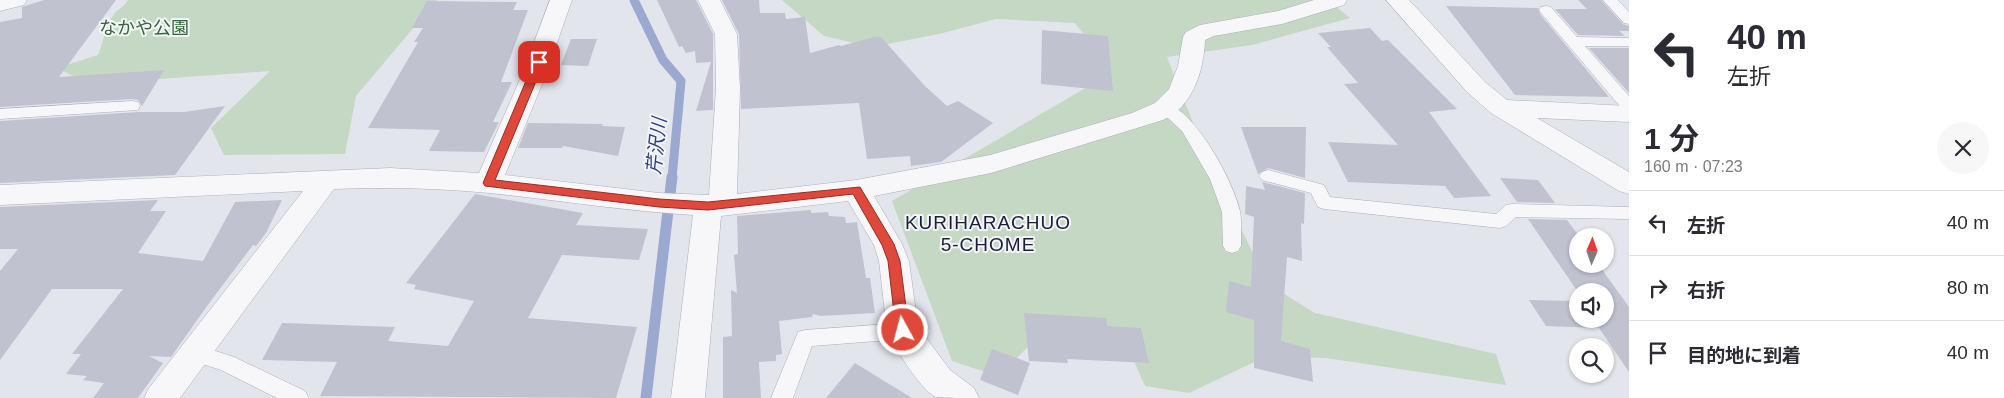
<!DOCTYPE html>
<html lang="ja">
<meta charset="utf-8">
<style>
body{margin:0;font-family:Arial,"Noto Sans JP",sans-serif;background:#f7f7f7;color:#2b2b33;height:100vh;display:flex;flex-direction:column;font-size:19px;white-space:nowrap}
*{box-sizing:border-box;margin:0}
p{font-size:16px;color:#7c7c81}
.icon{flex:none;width:28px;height:28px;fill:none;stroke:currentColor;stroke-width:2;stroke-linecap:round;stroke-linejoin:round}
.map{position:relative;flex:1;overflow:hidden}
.side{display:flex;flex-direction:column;background:#fff;width:375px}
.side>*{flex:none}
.top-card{background:#fff;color:#2b2b33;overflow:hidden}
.needle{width:32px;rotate:2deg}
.tools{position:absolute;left:1569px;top:228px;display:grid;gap:10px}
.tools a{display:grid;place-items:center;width:45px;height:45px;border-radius:50%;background:#fff;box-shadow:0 1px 4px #0004;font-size:25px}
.pin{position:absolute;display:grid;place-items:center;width:42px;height:42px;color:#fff;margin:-21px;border-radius:10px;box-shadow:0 2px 8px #0006}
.me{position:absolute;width:55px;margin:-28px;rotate:353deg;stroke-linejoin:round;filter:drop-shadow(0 0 4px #0008)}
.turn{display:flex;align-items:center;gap:18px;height:105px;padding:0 15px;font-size:22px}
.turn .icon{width:65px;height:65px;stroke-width:2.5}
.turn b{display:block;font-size:35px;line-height:42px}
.round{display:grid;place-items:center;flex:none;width:52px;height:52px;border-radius:26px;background:#f7f7f7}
.headline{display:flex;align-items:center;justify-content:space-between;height:85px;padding:0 15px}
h1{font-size:30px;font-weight:700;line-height:38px}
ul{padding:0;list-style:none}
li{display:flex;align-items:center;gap:15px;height:65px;padding:0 15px;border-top:1px solid #e1e1e2}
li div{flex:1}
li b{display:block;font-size:19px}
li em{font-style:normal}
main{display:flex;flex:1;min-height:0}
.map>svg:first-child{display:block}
.green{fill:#c4d8c3}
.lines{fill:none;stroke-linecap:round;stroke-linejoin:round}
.stream-far1{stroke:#9ba8d0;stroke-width:9}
.stream{stroke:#9ba8d0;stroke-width:11}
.building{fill:#c0c2d0}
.service-casing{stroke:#abaebb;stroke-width:1}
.minor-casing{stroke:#abaebb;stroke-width:1}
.service{fill:#f7f7fa;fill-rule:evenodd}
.minor{fill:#f7f7fa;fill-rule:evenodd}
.route{fill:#de493c;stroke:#902f27}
.labels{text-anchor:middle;stroke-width:4;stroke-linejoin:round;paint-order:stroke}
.park-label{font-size:18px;fill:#346536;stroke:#f3f5f9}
.water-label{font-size:19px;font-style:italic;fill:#2d3f80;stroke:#f3f5f9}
.neighbourhood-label{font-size:19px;letter-spacing:1px;fill:#1b1e38;stroke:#f3f5f9}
</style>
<main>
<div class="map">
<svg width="1629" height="398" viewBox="0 0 1629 398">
<rect width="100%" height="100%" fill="#e3e5ed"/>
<!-- green -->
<g class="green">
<path d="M128,0h309l-81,96 -11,58 -121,1 -13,-27 59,-57 -181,13 -32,-16 41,-13c6,-14 7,-28 16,-41 4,-5 11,-8 14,-14z"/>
<path d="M782,0h546l22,18 -98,27 -85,12 42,106 59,121 47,29 181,41 10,31 -180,-27 -59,-2 -78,37 -44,-7 -22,-50 -67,-16 -58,56 -46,-15 -60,-160 197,-115 7,-36 -21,-27 -79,-4 -57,15 -67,13 -48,-11z"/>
</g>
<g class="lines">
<!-- stream-far1 -->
<path class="stream-far1" d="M634,0l29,60 18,21 -9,97"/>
<!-- stream -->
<path class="stream" d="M646,398l26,-221"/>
</g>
<!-- building -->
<g class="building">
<path d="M44,0h72l-57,77 105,-7 -22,36 -4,-6 -6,-1 -132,8v-85l22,-4v-11z"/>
<path d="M657,0h39l17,34v76l-17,1 15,-49 -15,1 -1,-12 -9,2 -4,-7 -3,1z"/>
<path d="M722,0h37l1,13h25l1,6 19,-2 5,36 29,-8 2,1 34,-9h6l44,49 22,20 11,-5 35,22 -52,39 -30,4 -1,-10 -43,3 -8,-56 -118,6 -2,-75z"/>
<path d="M1578,0h23l22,24 6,2v5h-10l6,5 -47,-1 -23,-26h32z"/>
<path d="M427,1l90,1 -4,8h15l-27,72h11l-19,40h6l-15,30 -55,-1 11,-21 -72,-2 50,-86h-4l9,-14h-11z"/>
<path d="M1446,6l92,2 2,6 69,83 -94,-2z"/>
<path d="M1370,28l12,13 6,-1 69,69 -28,3 62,84 -37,2 -9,-12 -97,-4 -20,-40 70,3 -54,-61 14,-1 -31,-36h4l-13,-14z"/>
<path d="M1042,30l66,6 5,55 -72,-7z"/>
<path d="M571,39h26l-9,27 -27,-1z"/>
<path d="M1589,48h40v45z"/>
<path d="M225,106l-50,69 -175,8v-62l138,-9h46z"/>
<path d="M528,123l75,1 -1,2 23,1 -7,29 -55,-10 -1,2h-44z"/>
<path d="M1241,127h65l-1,51 -37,-10 -10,6z"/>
<path d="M1500,178l38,2 17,23 -38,-1z"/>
<path d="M1262,182l43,11 -1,31 -3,-1 1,38 -15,-4 -6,84 29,8 3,33 -59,-14v-48l-28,-8 3,-31 22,6 3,-70 -9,-3 1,-28 19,4z"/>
<path d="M475,194l108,19 -7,12 72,4 -9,31 -77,-5 -34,63 109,9 -21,71 -296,-2 17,-34 -75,-2 20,-37 113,4 -7,14 60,5 26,-45 -60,-12 2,-4 -10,-2z"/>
<path d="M158,200l-8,11h16l-28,42 65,8 32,-59 47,-2 -16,33 -10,13 -3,-1 -46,61 -36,51 -22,-1 14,7 -25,35h-45l11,-15 -21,-3 4,-4 -21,-2 15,-20h-9l51,-65h-71l-52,71v-89l18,-22h-18v-42z"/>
<path d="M811,210v3l17,-1 1,4 16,1 1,6 11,-1 9,56h4l5,35 -55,3 -7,-2 -1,3 -33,4 3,33 -6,1v6l-17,1 2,36h-38v-61l9,-1 -1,-46 6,3 -3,-38 4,-1 -1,-38z"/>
<path d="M1528,219l39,1 12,16 -1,28h20l31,43v65l-30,-44 -53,-2 -17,-26 49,1v18h27v-28l-27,1z"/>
<path d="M1024,313l82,5 1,8 34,2 8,35 -82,-4 1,4 -39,-2z"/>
<path d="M992,349l38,14 -12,32 -38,-15z"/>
<path d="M855,363l57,35h-86z"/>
</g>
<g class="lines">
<defs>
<g id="service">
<path d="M1603,0h15l11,12v12l-5,-1z"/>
<path d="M1546,6l5,1 26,30 52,1v8h-44l44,50v15l-6,-1 -82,-97 -2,-3 2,-3z"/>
<path d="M132,101l6,1 2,4 -2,4 -138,9v-10z"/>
<path d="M1165,103c31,8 68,78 75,108 2,11 1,24 1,35l-3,5 -6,2 -6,-2 -3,-5 -1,-34 -12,-33 -28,-48 -25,-23 2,-4z"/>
<path d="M1268,170l56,15 6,12 166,17 10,-9 6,-1 117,3v12l-113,-2 -10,9 -6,2 -176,-19 -6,-2 -7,-14 -49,-13 -3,-4 3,-4z"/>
<path d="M903,323l7,2 3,6 -3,6 -7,2 -91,7 -19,52h-22l27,-66 7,-2z"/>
<path d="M197,345l37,12 71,34 4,7h-32l-56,-28 -31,-10 -3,-6 3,-6z"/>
</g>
<g id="minor">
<path d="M0,0h27l-3,5 -24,6z"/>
<path d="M550,0h22l-27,77 -40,98 154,18 50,2 7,-107 -1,-54 -17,-34h22l17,34 3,54 -3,106 119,-14 134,-25 142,-42 23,-10 14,-14 9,-23 5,-29 3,-5 14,-7 78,-14 36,-11h33l-3,5 -62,19 -68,12 -9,4c-1,30 -12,67 -42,80l-172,53 -117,23 28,48 7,17 9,66 32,43 24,18 5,10c-10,0 -36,0 -43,-1 -16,-7 -41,-50 -49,-66l-8,-70 -5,-16 -26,-44 -127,15 -16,182h-34l22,-183c-68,-4 -136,-15 -204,-22 -52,-5 -103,-6 -155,-4l-154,209h-36l5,-10 154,-197 -303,14v-20l390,-17 89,5 42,-96z"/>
<path d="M1386,0h23l76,82 22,18 122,6v16l-92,-4 92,54v22l-10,-3 -128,-78 -24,-21z"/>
</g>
</defs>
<!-- service casing -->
<use href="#service" class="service-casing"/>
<!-- minor casing -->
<use href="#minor" class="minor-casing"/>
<!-- service -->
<use href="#service" class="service"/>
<!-- minor -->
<use href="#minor" class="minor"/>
</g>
<!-- route -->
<path class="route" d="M539,59l5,3 -49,118 164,19 49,3 152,-15 34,57 6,17 9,69 -2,4 -4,2 -7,-6 -8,-69 -6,-16 -29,-51 -145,16 -49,-3 -174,-21 -2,-3 51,-121z"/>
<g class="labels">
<!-- park labels -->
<g class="park-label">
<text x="144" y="34">なかや公園</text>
</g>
<!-- water labels -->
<g class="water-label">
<text transform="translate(656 146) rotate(-84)" y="7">芹沢川</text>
</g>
<!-- neighbourhood labels -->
<g class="neighbourhood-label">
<text x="988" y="229">KURIHARACHUO<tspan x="988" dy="22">5-CHOME</tspan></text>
</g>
</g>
</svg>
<div class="tools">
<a><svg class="needle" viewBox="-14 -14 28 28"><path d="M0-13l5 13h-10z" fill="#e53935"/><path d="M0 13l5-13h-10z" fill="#7c7c81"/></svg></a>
<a><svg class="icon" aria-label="sound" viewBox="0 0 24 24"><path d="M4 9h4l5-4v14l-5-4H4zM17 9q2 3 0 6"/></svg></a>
<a><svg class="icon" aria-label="search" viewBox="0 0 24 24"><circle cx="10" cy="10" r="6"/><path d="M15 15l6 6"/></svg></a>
</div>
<div class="pin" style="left:539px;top:62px;background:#d93025"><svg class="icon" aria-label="arrive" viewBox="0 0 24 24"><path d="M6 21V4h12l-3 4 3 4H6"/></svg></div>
<svg class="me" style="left:903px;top:330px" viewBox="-20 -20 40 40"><circle r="17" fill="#de493c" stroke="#fff" stroke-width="3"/><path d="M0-11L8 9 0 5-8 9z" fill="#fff"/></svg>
</div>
<section class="side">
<div class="top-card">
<div class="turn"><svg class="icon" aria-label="left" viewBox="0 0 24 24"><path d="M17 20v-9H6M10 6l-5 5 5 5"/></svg><div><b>40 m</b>左折</div></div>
</div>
<div class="headline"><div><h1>1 分</h1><p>160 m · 07:23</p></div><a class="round"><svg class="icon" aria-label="close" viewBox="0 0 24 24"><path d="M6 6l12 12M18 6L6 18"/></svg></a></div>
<ul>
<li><svg class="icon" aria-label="left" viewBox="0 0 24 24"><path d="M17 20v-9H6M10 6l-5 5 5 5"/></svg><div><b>左折</b></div><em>40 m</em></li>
<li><svg class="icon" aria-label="right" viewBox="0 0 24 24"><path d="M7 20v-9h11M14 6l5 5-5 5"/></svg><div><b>右折</b></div><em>80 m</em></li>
<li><svg class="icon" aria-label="arrive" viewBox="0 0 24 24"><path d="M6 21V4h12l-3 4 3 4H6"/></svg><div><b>目的地に到着</b></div><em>40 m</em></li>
</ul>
</section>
</main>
